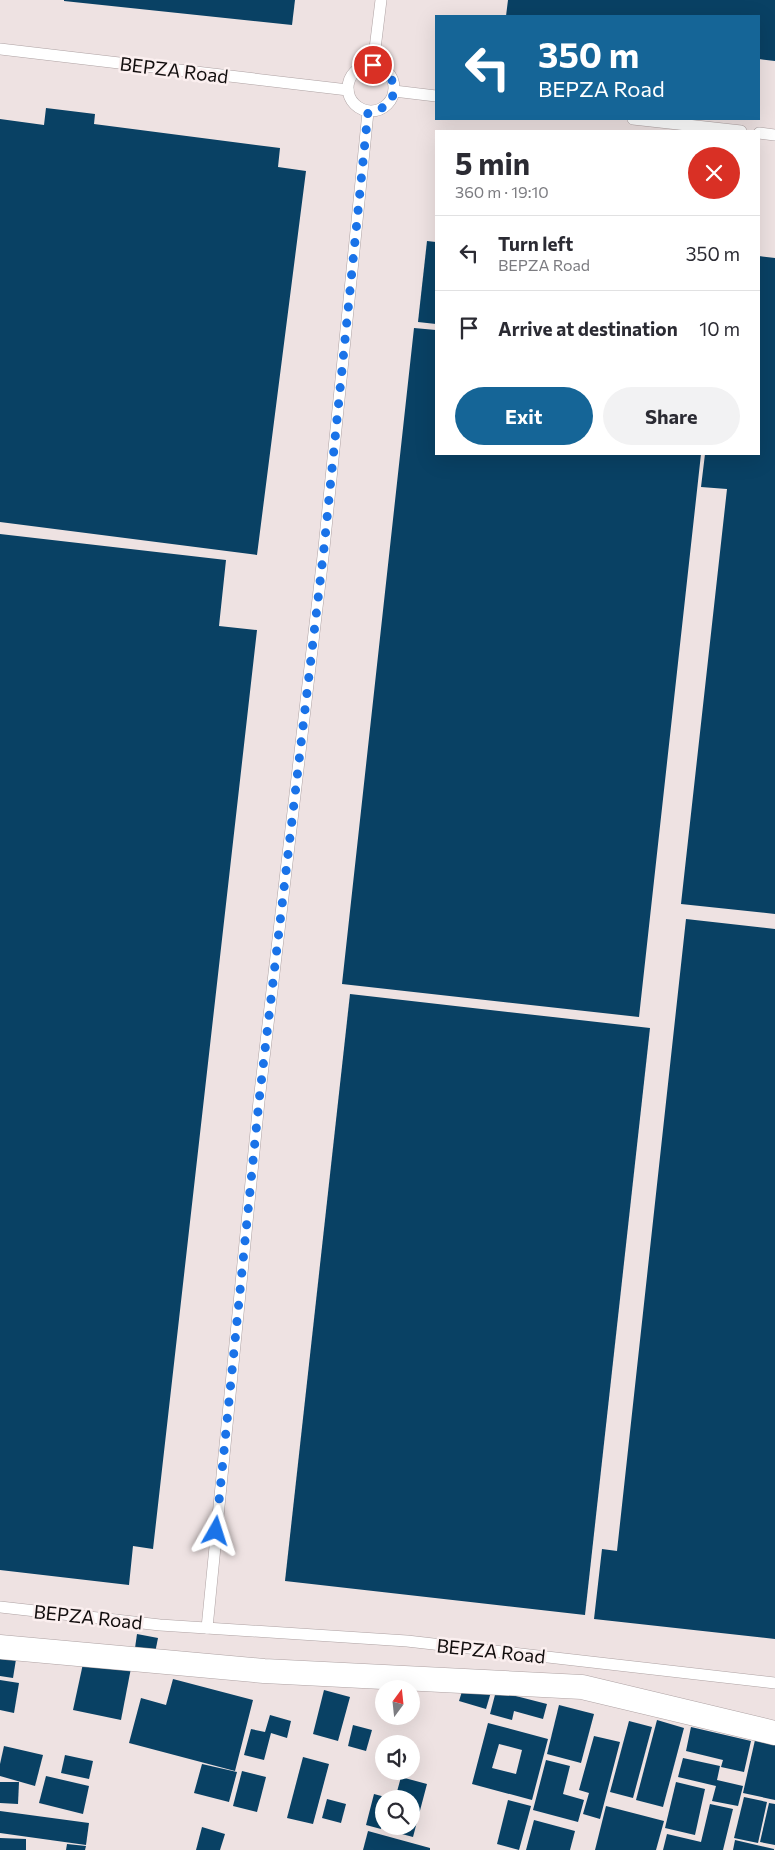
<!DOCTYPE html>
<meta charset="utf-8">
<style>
body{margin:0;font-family:Commissioner,sans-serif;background:#f2f2f3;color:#2b2b33;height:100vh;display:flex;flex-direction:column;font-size:19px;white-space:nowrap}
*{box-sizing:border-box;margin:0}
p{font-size:16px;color:#7c7c81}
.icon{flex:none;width:28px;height:28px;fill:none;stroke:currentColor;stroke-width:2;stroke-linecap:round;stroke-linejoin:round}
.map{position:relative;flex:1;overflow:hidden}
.sheet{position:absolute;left:435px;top:130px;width:325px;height:325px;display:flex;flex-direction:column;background:#fff;border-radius:0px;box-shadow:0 5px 20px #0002}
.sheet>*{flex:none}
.top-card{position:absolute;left:435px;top:15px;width:325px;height:105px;border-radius:0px;box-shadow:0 5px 20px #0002;background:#156597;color:#fff;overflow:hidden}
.needle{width:32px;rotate:15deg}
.buttons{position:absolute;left:375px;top:1680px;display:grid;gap:10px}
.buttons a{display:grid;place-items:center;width:45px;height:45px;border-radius:50%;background:#fff;box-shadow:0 5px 20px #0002;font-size:25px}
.pin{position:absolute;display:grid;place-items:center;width:42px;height:42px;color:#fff;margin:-21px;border:2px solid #fff;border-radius:50%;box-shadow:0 1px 5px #0007}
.me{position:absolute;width:55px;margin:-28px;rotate:6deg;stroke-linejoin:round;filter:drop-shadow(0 0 4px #0008)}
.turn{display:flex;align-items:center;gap:18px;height:105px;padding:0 20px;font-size:22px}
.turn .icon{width:65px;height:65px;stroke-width:2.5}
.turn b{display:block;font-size:35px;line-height:42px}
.round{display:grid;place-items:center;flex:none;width:52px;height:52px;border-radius:26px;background:#f2f2f3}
.headline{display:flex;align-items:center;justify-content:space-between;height:85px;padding:0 20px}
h1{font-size:30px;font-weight:700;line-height:38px}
.cta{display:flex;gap:10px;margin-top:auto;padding:10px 20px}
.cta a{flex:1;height:58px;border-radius:30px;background:#156597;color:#fff;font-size:20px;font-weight:700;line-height:58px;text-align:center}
.cta a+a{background:#f2f2f3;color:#2b2b33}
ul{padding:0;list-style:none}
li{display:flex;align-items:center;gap:15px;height:75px;padding:0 20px;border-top:1px solid #e1e1e2}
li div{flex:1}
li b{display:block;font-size:19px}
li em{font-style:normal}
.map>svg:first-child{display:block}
.building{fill:#094164;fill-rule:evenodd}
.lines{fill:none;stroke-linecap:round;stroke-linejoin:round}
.service-casing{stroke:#aea2a3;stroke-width:12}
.minor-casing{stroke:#aea2a3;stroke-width:25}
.service{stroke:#fff;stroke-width:11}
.minor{stroke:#fff;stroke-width:24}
.route{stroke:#1a73e8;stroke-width:9;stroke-dasharray:0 16.2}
.labels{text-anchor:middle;stroke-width:5;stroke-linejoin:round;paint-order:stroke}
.street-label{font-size:19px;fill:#120e0e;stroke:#fbefef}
</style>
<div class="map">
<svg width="775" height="1850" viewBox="0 0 775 1850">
<rect width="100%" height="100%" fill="#eee2e2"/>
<!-- building -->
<g class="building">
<path d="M64,0h231l-3,25 -228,-24z"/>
<path d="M508,0h267v61l-16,-2v-43h-253z"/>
<path d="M46,108l49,6 -1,10 186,24 -2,19 28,4 -49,384 -257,-33v-403l44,6z"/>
<path d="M427,241l9,1v82l-18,-2z"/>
<path d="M759,256l16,2v656l-94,-10 46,-415 -26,-2 4,-33h54z"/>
<path d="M414,328l22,2v124h265l-62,563 -297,-33z"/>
<path d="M0,534l226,26 -7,66 38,4 -104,919 -20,-3 -4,39 -129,-15z"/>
<path d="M686,919l89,10v710l-181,-20 8,-70 15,2z"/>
<path d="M350,994l300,34 -65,587 -300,-34z"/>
<path d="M137,1634l21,4 -4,20 -20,-3z"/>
<path d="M0,1651l17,2 -4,25 -13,-2z"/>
<path d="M84,1659l47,9 -10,52 -48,-10z"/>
<path d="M173,1679l80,21 -18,71 -106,-28 12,-45 25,7z"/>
<path d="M0,1680l19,3 -5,30 -14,-3z"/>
<path d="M464,1685l27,7 -5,17 -27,-8z"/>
<path d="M324,1690l26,7 -12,44 -25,-7z"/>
<path d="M496,1691l51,13 -4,15 -29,-8 -2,9 -22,-6z"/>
<path d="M559,1705l35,9 -13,49 -34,-9z"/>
<path d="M270,1715l21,6 -4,17 -16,-5 -7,27 -20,-5 7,-26 14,3z"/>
<path d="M657,1720l27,8 -21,79 -27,-7z"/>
<path d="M629,1721l23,6 -19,71 -23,-6z"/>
<path d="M488,1723l60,16 -16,61 -60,-16zM499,1744l23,6 -6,24 -24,-6z"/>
<path d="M353,1725l19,5 -6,21 -18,-5z"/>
<path d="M691,1727l60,14 -7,31 -23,-5 2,-7 -37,-9z"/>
<path d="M594,1736l26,6 -20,77 -17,-5 6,-21 -10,-3z"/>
<path d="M755,1740l20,4v56l-32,-7z"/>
<path d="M4,1746l39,9 -8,31 -35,-10v-12z"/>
<path d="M65,1755l28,6 -4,18 -28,-6z"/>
<path d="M303,1757l26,7 -16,60 -26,-6z"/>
<path d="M683,1758l37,8 -3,14 26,6 -5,20 -26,-5 4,-15 -38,-9z"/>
<path d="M546,1760l24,6 -7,28 21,6 -6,22 -45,-12z"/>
<path d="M202,1764l35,8 -8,30 -35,-9z"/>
<path d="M242,1771l24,6 -9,35 -24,-6z"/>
<path d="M46,1776l43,10 -6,28 -44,-11z"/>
<path d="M401,1777l26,7 -14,53 -26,-7 1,-4h23v-27h-16z"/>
<path d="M0,1782h19l-1,22 -18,-1z"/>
<path d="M676,1782l29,7 -10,46 -30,-7z"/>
<path d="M374,1794l15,4 -5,1v20l-3,10 -15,-4z"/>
<path d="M744,1797l23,5 -9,41 -24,-5z"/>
<path d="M327,1799l19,5 -5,19 -19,-5z"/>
<path d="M508,1800l23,6 -12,44 -22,-6z"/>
<path d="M769,1803l6,1v41l-15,-3z"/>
<path d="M710,1804l23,5 -10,41h-60l4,-16 34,8z"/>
<path d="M606,1806l58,15 -8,29h-61z"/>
<path d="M0,1811l89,12 -3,22 -86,-12z"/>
<path d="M534,1820l41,11 -5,19h-44z"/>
<path d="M202,1827l23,7 -5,16h-24z"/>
<path d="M368,1831l62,17v2h-67z"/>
<path d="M0,1838l26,1v11h-26z"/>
<path d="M735,1840l39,9v1h-41z"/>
<path d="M67,1844l19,2 -1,4h-19z"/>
</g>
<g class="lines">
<defs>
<g id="service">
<path d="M0,49l348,41"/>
<circle cx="371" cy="88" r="23"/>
<path d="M373,65l8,-65"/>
<path d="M394,91l42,5"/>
<path d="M633,119l108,12"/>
<path d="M759,133l16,2"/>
<path d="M0,1607l160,18 247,16 368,42"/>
<path d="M207,1628l52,-527 65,-553 44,-436"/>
</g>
<path id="minor" d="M0,1647l264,24 318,16 193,46"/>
</defs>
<!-- service casing -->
<use href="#service" class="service-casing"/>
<!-- minor casing -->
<use href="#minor" class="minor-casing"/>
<!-- service -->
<use href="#service" class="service"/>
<!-- minor -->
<use href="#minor" class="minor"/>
</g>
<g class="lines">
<!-- route -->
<path class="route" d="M216,1531l43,-430 65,-553 44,-436c32,-3 35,-37 5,-47"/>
</g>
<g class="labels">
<!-- street labels -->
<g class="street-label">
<text transform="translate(174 70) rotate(7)" y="7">BEPZA Road</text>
<text transform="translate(88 1617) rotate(6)" y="7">BEPZA Road</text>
<text transform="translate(491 1651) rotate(6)" y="7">BEPZA Road</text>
</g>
</g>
</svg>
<div class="buttons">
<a><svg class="needle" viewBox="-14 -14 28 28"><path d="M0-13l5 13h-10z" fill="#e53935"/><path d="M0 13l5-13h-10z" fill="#7c7c81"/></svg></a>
<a><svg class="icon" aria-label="sound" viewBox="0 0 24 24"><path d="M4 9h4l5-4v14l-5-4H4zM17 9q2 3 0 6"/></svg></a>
<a><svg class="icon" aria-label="search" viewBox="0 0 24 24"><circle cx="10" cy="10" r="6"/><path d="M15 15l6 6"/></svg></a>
</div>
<div class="pin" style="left:373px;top:65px;background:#d93025"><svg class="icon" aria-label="arrive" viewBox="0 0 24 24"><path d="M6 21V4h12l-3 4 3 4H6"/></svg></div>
<svg class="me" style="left:216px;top:1531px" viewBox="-20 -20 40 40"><path d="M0-17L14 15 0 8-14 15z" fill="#1a73e8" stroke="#fff" stroke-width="4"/></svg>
<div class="top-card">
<div class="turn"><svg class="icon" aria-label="left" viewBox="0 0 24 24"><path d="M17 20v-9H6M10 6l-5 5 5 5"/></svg><div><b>350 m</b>BEPZA Road</div></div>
</div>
<section class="sheet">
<div class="headline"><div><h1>5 min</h1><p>360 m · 19:10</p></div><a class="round" style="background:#d93025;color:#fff"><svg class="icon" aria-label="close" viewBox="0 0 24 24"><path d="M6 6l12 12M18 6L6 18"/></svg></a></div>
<ul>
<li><svg class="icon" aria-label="left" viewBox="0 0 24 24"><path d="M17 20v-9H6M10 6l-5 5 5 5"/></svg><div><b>Turn left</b><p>BEPZA Road</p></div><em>350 m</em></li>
<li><svg class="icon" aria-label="arrive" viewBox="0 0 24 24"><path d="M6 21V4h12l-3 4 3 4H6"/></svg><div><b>Arrive at destination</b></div><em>10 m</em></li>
</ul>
<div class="cta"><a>Exit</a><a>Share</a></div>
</section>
</div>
